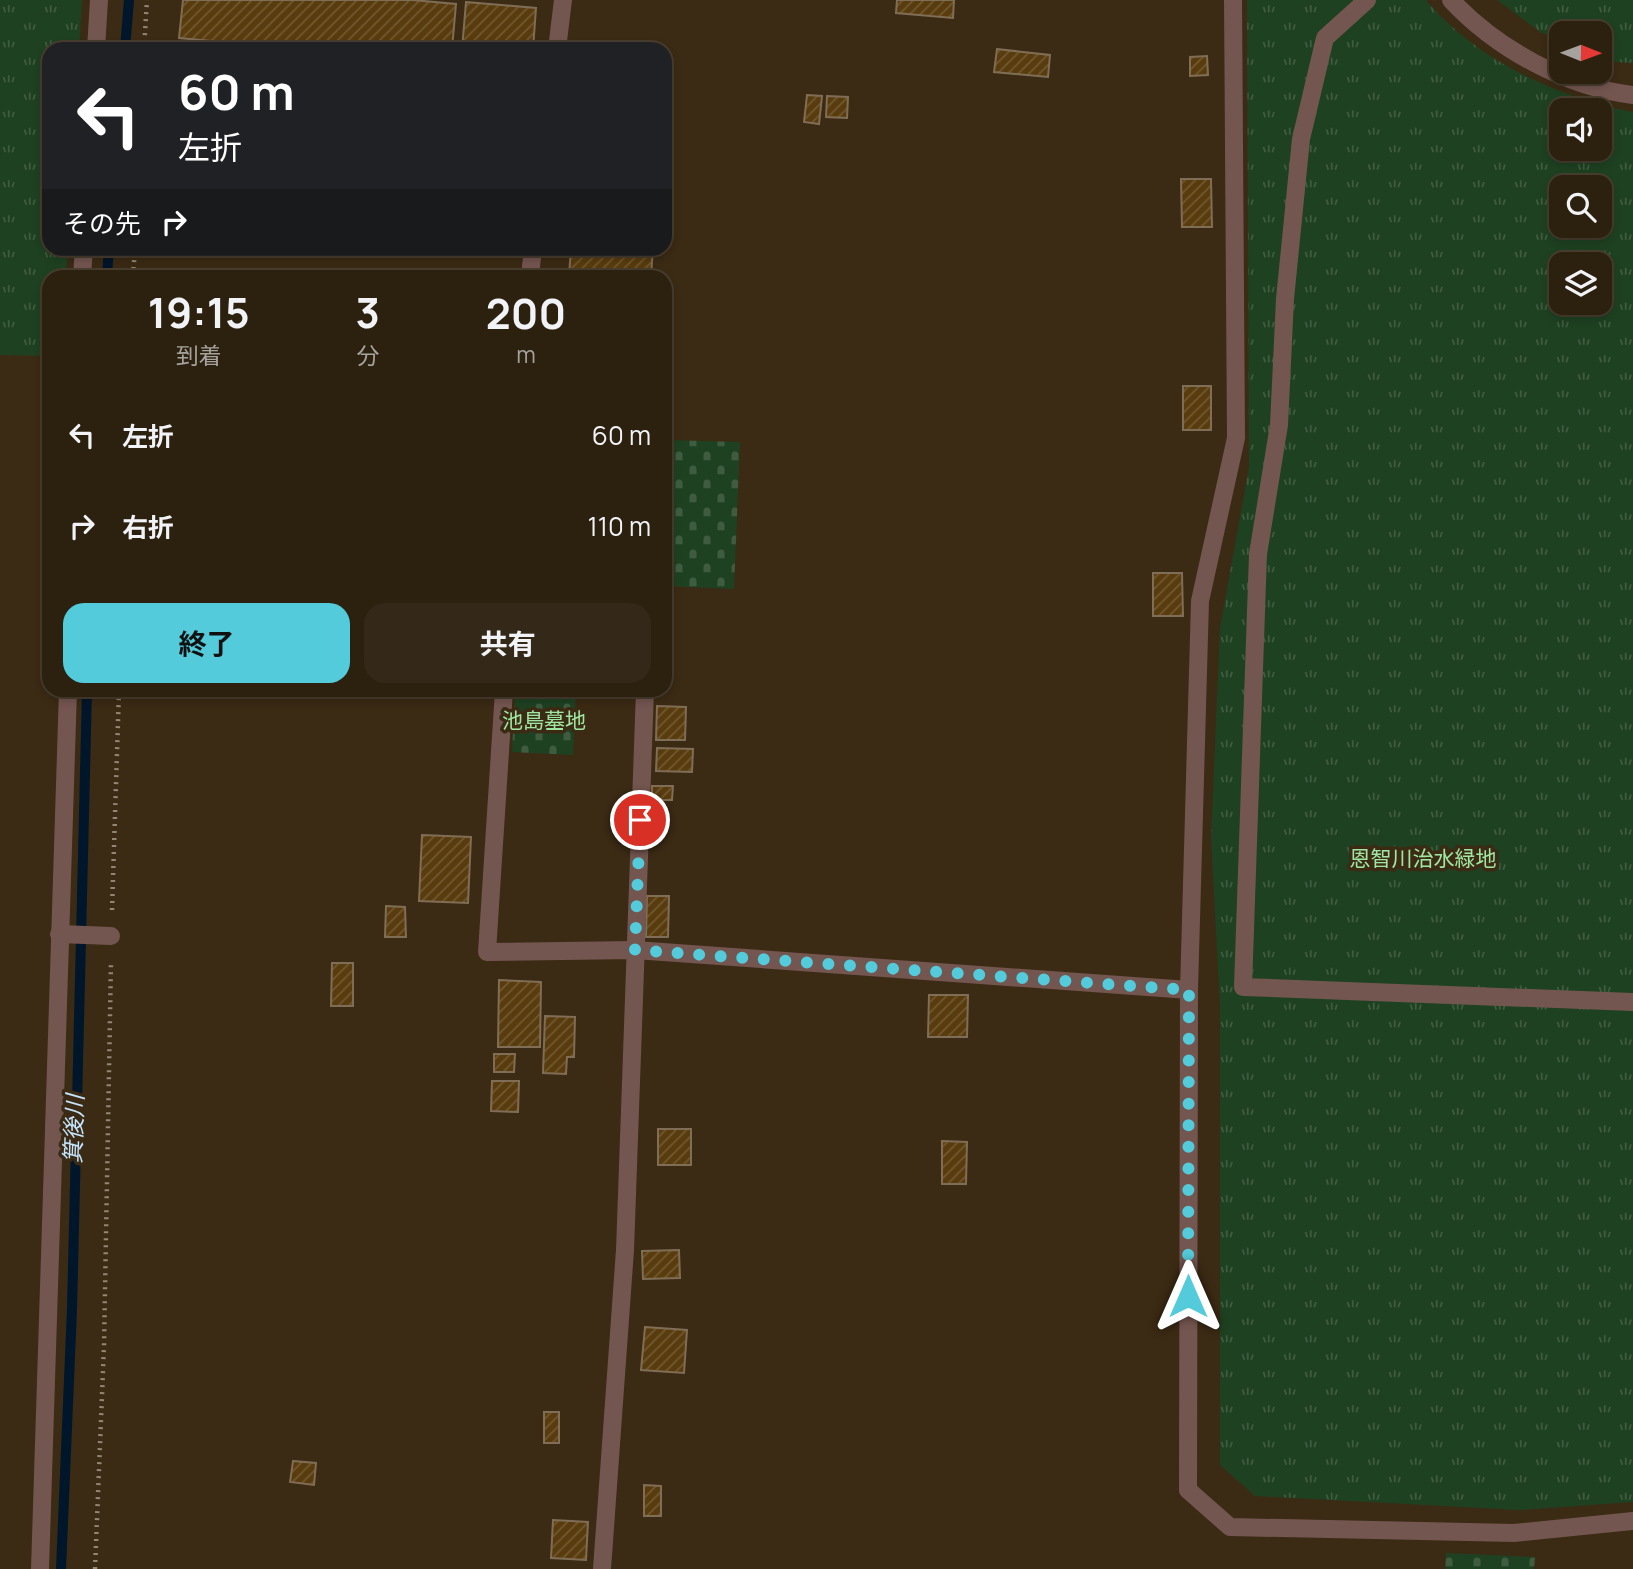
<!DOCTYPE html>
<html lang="ja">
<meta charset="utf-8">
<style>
body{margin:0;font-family:Manrope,"Noto Sans JP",sans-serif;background:#342818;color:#f1f3f6;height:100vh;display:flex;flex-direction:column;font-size:26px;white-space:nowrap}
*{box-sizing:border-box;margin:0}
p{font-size:23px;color:#a6a39e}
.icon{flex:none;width:38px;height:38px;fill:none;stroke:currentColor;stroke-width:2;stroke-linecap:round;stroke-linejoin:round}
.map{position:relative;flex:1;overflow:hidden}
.sheet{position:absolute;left:42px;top:270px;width:630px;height:427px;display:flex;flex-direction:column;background:#2c200f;border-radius:21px;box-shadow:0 4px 10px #0003,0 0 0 2px #483e2f}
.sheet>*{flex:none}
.banner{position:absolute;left:42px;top:42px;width:630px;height:214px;border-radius:21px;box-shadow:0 4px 10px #0003,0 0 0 2px #483e2f;background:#202124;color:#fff;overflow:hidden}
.needle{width:46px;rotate:91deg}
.buttons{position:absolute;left:1549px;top:21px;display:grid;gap:14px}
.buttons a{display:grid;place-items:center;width:63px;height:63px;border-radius:14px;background:#2c200f;box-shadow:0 4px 10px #0003,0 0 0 2px #483e2f;font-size:35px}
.pin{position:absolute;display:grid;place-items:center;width:60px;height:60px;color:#fff;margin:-30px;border:4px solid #fff;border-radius:50%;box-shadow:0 2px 7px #0007}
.me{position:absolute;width:77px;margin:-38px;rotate:0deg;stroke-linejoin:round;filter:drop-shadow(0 0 5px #0008)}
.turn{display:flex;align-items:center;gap:24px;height:147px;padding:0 21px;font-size:32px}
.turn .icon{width:91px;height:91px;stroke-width:2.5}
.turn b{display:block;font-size:49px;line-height:60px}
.then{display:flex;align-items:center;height:66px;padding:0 21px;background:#0003;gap:14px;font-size:26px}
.eta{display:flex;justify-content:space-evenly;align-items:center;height:119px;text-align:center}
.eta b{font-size:42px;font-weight:700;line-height:49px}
.primary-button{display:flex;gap:14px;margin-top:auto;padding:14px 21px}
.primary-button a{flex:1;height:80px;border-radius:21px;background:#53cbdb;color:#111;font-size:28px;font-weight:700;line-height:80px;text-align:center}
.primary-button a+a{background:#342818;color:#f1f3f6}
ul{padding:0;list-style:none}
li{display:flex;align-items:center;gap:21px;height:91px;padding:0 21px}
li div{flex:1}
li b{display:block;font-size:26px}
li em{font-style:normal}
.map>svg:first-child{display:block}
.cemetery{fill:url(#cemetery-stones)}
.park{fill:url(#park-tufts);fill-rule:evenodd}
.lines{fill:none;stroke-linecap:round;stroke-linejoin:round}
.stream{stroke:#00162a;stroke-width:10}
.building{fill:url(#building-hatch);stroke:#806d55;stroke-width:2}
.path{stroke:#948675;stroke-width:4.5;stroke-dasharray:2 5;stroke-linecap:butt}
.lane{stroke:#745650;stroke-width:18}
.street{stroke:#745650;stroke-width:18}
.route{stroke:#53cbdb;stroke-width:12;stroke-dasharray:0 21.6}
.labels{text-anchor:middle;stroke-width:7;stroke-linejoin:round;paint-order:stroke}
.park-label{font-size:21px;fill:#9ee7a2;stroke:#3b2a14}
.water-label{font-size:23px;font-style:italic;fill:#c5e4fd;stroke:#3b2a14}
</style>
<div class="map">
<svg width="1633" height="1569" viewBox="0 0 1633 1569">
<defs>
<pattern id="cemetery-stones" width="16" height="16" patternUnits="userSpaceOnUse" patternTransform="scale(1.75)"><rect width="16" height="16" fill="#1e4121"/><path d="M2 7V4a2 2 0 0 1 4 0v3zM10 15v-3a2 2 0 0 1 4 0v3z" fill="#3f5c40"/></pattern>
<pattern id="park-tufts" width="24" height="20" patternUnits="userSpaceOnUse" patternTransform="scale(1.75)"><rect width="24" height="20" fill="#1e4121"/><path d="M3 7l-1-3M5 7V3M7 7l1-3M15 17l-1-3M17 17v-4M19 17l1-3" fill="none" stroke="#3f5c40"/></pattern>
<pattern id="building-hatch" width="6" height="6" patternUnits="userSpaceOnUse" patternTransform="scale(1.75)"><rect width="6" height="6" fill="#593c0e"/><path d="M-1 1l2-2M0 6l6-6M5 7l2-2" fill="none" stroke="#715830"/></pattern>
</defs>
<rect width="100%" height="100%" fill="#3b2a14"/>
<!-- cemetery -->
<g class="cemetery">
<path d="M665,416l2,24 73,2 -6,147 -69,-3z"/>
<path d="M515,690h61l-3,65 -61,-3z"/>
<path d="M1446,1553l89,4 -1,12h-89z"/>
</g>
<!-- park -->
<g class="park">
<path d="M0,0h82l-3,49h-30v199l19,1 -2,27h-17v80l-49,-1z"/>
<path d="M1247,0h179c49,59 132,98 207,112v1390l-113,8 -265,-14 -35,-31v-458l-9,-170 9,-209 29,-161zM1561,110h39v39h-39zM1561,187h39v39h-39zM1561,264h39v39h-39z"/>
<path d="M1497,0h136v63l-18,-1 -15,-6v-23h-39v8l-21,-9z"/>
</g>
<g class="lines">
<!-- stream -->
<g class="stream">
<path d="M125,49l4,-49"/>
<path d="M107,276l2,-28"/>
<path d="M61,1569l11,-260 15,-619"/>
</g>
</g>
<!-- building -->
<g class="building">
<path d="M183,0h230l43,4 -4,45h-150l-123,-11z"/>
<path d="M897,0h57l-1,18 -57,-5z"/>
<path d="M466,2l70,6 -3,41h-71z"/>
<path d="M997,49l53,6 -2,22 -54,-5z"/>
<path d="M1207,56l1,19 -18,1v-19z"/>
<path d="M807,95l15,1 -3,28 -15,-2z"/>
<path d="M827,96l21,1 -1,21 -21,-1z"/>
<path d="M1181,179h30l1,48h-30z"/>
<path d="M571,248h82l-2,28h-82z"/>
<rect x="1183" y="386" width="28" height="44"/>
<path d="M1153,573h29l1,43h-30z"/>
<path d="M657,706l29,1 -1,33h-29z"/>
<path d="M657,748l36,1 -1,23 -36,-1z"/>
<path d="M652,786h21l-1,14h-20z"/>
<path d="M422,835l49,2 -3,66 -49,-2z"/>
<path d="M647,896h22l-1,41h-22z"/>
<path d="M386,906l19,1 1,30h-21z"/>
<path d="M332,963h21v43h-22z"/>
<path d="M499,980l42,2 -1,65h-42z"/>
<path d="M929,995h39l-1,42h-39z"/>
<path d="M545,1016l30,1 -1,40h-7l-1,17 -23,-1z"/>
<path d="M494,1054h21l-1,18h-20z"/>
<path d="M492,1081h27l-1,31 -27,-1z"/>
<rect x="658" y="1129" width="33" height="36"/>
<path d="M942,1141l25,1 -1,42h-24z"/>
<path d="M679,1250l1,28 -37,1 -1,-28z"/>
<path d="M645,1327l42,3 -3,43 -43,-3z"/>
<rect x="544" y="1412" width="15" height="31"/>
<path d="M293,1461l23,2 -2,22 -24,-3z"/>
<path d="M644,1485l17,1v30h-17z"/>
<path d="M553,1520l35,2 -2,38 -35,-2z"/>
</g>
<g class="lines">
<!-- path -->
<g class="path">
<path d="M144,49l3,-49"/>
<path d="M133,276l2,-28"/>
<path d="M112,910l7,-220"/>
<path d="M95,1569l9,-223 7,-385"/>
</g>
<!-- lane -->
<path class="lane" d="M1367,0l-42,38 -24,101 -16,160 -6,126 -21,129 -15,433 390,15"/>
<!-- street -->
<g class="street">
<path d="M1233,0l3,438 -36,163 -11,389 -1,500 42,37 284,6 119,-12"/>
<path d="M1451,0c46,49 115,87 182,95"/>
<path d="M96,49l3,-49"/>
<path d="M557,49l6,-49"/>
<path d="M82,276l2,-28"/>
<path d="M530,276l3,-28"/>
<path d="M504,690l-17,262 148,-2 554,40"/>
<path d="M59,934l52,2"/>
<path d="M40,1569l28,-879"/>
<path d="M602,1569l23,-319 20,-560"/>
</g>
</g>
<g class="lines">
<!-- route -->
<path class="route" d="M640,820l-5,130 554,40 -1,306"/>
</g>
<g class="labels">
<!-- park labels -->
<g class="park-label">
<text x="544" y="728">池島墓地</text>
<text x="1423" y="866">恩智川治水緑地</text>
</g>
<!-- water labels -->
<g class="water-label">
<text transform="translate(74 1129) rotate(-88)" y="8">箕後川</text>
</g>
</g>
</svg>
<div class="buttons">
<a><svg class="needle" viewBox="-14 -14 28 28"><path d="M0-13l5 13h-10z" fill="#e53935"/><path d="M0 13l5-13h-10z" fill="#a6a39e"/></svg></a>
<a><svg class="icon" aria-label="sound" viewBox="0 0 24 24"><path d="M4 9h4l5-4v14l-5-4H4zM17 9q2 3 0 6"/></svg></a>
<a><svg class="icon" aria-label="search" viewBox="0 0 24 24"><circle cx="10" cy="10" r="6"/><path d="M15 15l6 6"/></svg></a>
<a><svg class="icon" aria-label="layers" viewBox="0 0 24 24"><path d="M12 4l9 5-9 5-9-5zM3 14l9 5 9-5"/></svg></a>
</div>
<div class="pin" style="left:640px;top:820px;background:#d93025"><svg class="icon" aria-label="arrive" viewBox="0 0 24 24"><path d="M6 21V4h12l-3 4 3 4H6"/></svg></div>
<svg class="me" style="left:1188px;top:1296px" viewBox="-20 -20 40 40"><path d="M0-17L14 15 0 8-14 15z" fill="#53cbdb" stroke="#fff" stroke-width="4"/></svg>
<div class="banner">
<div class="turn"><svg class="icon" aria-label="left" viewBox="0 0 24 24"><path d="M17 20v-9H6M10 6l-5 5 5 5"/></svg><div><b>60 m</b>左折</div></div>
<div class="then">その先<svg class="icon" aria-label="right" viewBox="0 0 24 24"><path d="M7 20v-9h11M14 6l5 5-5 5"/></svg></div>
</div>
<section class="sheet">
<div class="eta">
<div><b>19:15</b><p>到着</p></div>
<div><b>3</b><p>分</p></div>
<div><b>200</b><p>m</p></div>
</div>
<ul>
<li><svg class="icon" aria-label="left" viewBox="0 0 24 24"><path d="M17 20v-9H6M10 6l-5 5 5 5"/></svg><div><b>左折</b></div><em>60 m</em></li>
<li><svg class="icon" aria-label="right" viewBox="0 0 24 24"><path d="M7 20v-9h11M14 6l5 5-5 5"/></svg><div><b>右折</b></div><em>110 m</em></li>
</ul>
<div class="primary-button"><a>終了</a><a>共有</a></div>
</section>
</div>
